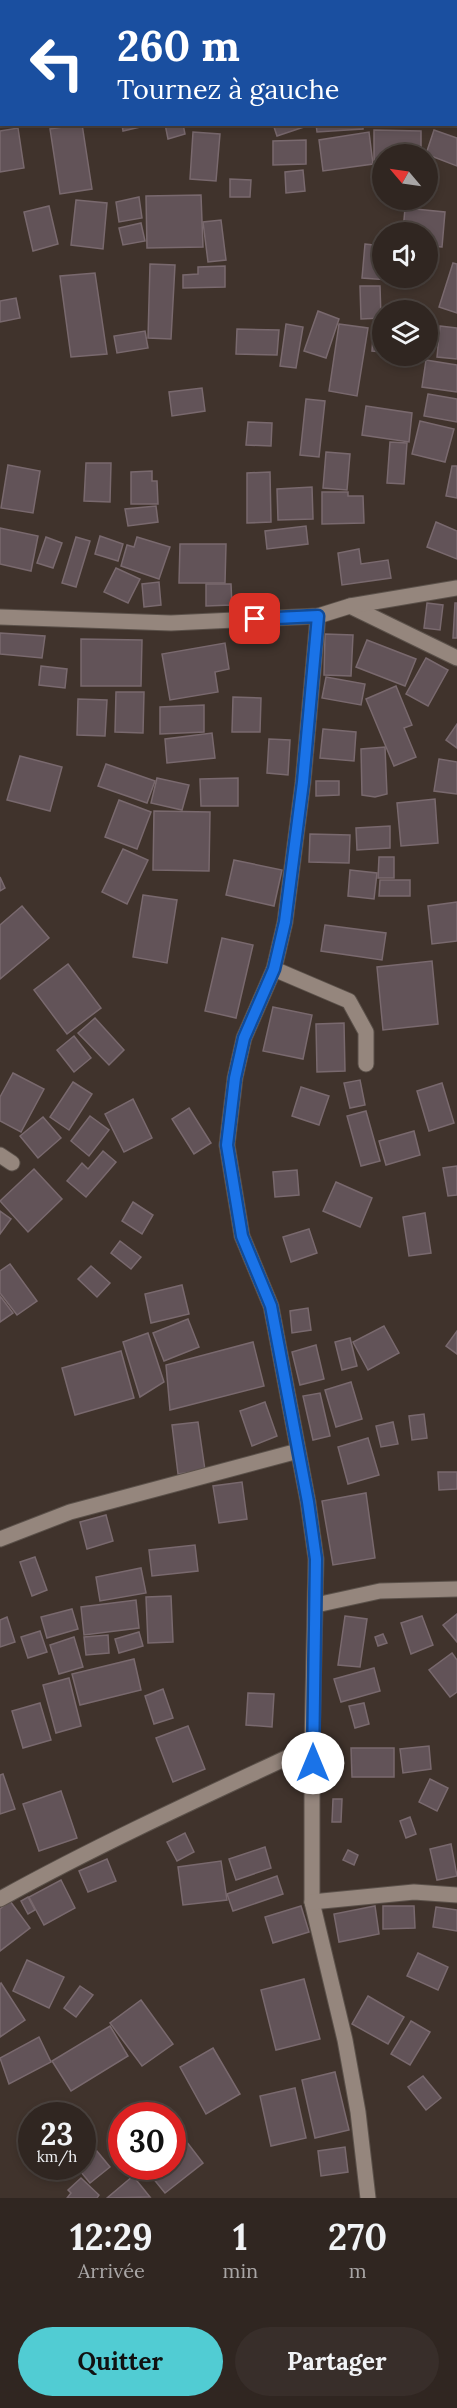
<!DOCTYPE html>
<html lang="fr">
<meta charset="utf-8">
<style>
body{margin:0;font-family:Lora,serif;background:#382e2a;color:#f1f3f6;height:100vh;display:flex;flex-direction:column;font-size:22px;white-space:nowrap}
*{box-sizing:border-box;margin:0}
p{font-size:20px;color:#a8a5a5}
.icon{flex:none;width:33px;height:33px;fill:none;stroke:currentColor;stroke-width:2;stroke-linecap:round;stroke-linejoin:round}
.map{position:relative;height:2198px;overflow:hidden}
.side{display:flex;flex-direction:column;background:#302621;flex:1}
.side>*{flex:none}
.banner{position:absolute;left:0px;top:0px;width:458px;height:126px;box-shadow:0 3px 9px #0003,0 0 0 2px #4b433f;background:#1a4fa0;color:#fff;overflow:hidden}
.needle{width:39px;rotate:299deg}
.fabs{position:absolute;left:372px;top:144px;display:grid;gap:12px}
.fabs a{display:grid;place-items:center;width:66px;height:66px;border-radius:50%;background:#302621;box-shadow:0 3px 9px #0003,0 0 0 2px #4b433f;font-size:30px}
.speed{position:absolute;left:18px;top:2102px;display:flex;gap:12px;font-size:30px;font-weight:700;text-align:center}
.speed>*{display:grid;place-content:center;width:78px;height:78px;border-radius:50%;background:#302621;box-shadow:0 3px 9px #0003,0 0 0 2px #4b433f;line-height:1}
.speed small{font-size:15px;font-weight:400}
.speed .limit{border:9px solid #d22;background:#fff;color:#111}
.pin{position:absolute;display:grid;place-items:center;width:51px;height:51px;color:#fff;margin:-26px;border-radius:12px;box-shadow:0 3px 9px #0006}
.me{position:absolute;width:66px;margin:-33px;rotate:0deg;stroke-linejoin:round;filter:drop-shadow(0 0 4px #0008)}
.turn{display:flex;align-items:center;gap:21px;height:126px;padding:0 18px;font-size:27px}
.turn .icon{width:78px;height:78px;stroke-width:2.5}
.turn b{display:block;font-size:42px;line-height:51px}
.eta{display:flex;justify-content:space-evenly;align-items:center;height:102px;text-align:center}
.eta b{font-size:36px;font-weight:700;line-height:42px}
.cta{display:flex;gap:12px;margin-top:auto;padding:12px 18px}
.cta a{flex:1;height:69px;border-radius:36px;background:#51ccd3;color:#111;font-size:24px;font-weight:700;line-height:69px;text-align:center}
.cta a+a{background:#382e2a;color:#f1f3f6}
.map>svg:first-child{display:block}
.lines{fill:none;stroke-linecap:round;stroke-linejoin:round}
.stream{stroke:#627f93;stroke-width:9}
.building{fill:#625358;stroke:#79696e;stroke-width:1.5}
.minor-casing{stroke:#5b514a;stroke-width:17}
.minor{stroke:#95867d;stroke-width:15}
.route-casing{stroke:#114b97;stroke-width:15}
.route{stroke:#1a73e8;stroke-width:10}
</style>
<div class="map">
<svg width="457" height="2198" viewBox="0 0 457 2198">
<rect width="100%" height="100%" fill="#40332c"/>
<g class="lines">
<!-- stream -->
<g class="stream">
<path d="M180,2l6,-2"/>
<path d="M0,46h2"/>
</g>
</g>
<!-- building -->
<g class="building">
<path d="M0,0l20,2h-18v23z"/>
<path d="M40,0h36l-6,2z"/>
<path d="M2,67v42l-2,1v-42z"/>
<path d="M82,124l10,65 -32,5 -10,-65z"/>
<path d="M122,124h31l-30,7z"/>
<path d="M165,124h18l2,10 -17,5z"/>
<path d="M273,124h30l1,3 -27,9z"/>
<path d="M316,124h47v5l-46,3z"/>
<path d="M18,128l6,40 -24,4v-41z"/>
<path d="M374,130l47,1v23h-39v6h-8z"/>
<path d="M434,130l23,8v28l-31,-12z"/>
<path d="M193,132l27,2 -4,47 -26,-2z"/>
<path d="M369,132l4,32 -50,7 -4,-31z"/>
<path d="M306,140v24l-33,1v-24z"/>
<path d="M303,170l2,21 -19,2 -1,-21z"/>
<path d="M230,179l21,1 -1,17h-20z"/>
<path d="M201,195l2,52 -56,1 -1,-52z"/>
<path d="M139,197l3,21 -23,4 -3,-20z"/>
<path d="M76,200l31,3 -4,46 -32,-4z"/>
<path d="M49,206l9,38 -25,7 -9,-39z"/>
<path d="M405,208l40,4 -3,35 -14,-1v-14h-25z"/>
<path d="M221,220l5,40 -18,2 -5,-40z"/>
<path d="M141,223l4,18 -22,4 -4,-17z"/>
<path d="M365,244l17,2v32h7v2l-27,-2z"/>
<path d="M453,263l4,1v49l-18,-6z"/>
<path d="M150,264l25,1 -4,74 -23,-1z"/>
<path d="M225,266v21l-42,1v-13l15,-1v-7z"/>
<path d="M95,273l12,81 -36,3 -11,-81z"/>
<path d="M360,286h20l1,32 -20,1z"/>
<path d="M16,298l4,20 -20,4v-21z"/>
<path d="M318,311l21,8 -13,39 -22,-7z"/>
<path d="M286,324l17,3 -7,41 -16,-2z"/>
<path d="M339,324l29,4 -11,68 -28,-5z"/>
<path d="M374,324h8v28l-10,-1z"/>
<path d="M440,326l17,2v31l-20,-2z"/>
<path d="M237,329l42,1 -2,25 -41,-1z"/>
<path d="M145,331l3,17 -31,5 -3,-17z"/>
<path d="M426,360l31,5v27l-35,-5z"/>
<path d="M202,388l3,23 -33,5 -3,-24z"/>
<path d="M428,394l29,5v23l-33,-6z"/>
<path d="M306,399l19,2 -6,56 -19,-2z"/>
<path d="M366,406l46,7 -3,29 -47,-7z"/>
<path d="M420,421l34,8 -9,33 -33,-8z"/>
<path d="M248,422l24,1 -1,23 -25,-1z"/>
<path d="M390,442l17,1 -3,41 -17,-1z"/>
<path d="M326,452l24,2 -3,36 -24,-2z"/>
<path d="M86,463h25l-1,39 -26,-1z"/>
<path d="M8,465l32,6 -7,42 -32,-5z"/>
<path d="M452,466h5v32l-11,-2z"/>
<path d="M152,471v10h5l1,23h-27v-32z"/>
<path d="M270,472l1,50 -24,1v-50z"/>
<path d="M312,487l1,32 -35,1 -1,-31z"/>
<path d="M322,492h26v4h15l1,27 -42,1z"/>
<path d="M156,506l2,16 -30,4 -3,-17z"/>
<path d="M436,522l21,9v28l-30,-12z"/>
<path d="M306,526l2,18 -41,5 -2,-18z"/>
<path d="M0,528l38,8 -7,35 -31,-7z"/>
<path d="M100,536l23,8 -5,17 -23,-7z"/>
<path d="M46,537l16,6 -9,25 -16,-5z"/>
<path d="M76,537l14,4 -14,46 -14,-4z"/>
<path d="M137,537l33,10 -11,32 -38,-13 6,-21 7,2z"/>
<path d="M180,544h46l-1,39h-46z"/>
<path d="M359,549l2,15 27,-4 3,18 -49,7 -4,-32z"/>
<path d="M116,568l24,11 -12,24 -24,-11z"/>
<path d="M159,582l2,23 -17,2 -2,-23z"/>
<path d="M206,584h25l1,21 -26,1z"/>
<path d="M427,603l16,2 -3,25 -16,-2z"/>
<path d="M455,603h2v35h-4z"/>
<path d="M0,633l45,3 -3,22 -42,-4z"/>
<path d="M325,634l28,1 -2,41 -27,-1z"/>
<path d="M81,639l61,1 -1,46h-60z"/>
<path d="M367,640l49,19 -11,27 -49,-19z"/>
<path d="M225,643l4,26 -14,3 3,20 -48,8 -8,-46z"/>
<path d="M426,658l22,12 -20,36 -22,-12z"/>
<path d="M41,666l26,3 -2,19 -26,-3z"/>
<path d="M326,677l39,7 -4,21 -39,-7z"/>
<path d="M396,686l16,39 -8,3 12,29 -22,9 -28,-67z"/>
<path d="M116,692h28l-1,41 -28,-1z"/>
<path d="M233,697l28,1 -1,34h-28z"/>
<path d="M78,699l29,1 -2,36 -28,-1z"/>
<path d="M204,705v27l-44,2v-27z"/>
<path d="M457,724v24l-11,-8z"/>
<path d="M323,729l33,3 -2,29 -34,-3z"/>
<path d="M212,733l3,25 -48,5 -2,-24z"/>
<path d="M269,739l21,1 -2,35 -21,-2z"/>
<path d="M385,747l2,47 -12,3 -13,-2 -1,-46z"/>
<path d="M20,756l42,11 -12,44 -43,-11z"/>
<path d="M439,759l18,3v32l-23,-3z"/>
<path d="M106,764l49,17 -8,22 -49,-17z"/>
<path d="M157,778l32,7 -7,25 -31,-7z"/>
<path d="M238,778v28h-37l-1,-27z"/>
<path d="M316,781h23v14l-23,1z"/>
<path d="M435,799l3,44 -37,3 -4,-43z"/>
<path d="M119,800l32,12 -14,37 -32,-12z"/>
<path d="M154,811l56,1 -1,59 -56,-1z"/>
<path d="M390,826v22l-33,2 -1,-22z"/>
<path d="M310,834l40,1 -1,28 -40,-1z"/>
<path d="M123,849l25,11 -21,44 -25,-12z"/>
<path d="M379,857h15v21h-16z"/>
<path d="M234,860l48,10 -8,36 -48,-11z"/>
<path d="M350,870l27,3 -3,26 -26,-3z"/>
<path d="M0,877l5,11 -5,3z"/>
<path d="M380,880h30v16h-31z"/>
<path d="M143,895l34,5 -10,63 -34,-6z"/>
<path d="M457,902v39l-25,3 -4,-38z"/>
<path d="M22,906l27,32 -49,41v-54z"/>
<path d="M325,925l61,8 -4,27 -61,-9z"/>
<path d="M222,938l31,7 -17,73 -31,-7z"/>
<path d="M432,961l6,63 -55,6 -6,-63z"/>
<path d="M68,964l33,44 -34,26 -33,-44z"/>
<path d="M273,1007l39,8 -9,44 -40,-8z"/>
<path d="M95,1018l29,32 -15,15 -31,-32z"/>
<path d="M344,1023l1,48 -28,1 -1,-48z"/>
<path d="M74,1036l17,22 -17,14 -17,-22z"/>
<path d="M13,1073l31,16 -23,43 -21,-11v-24z"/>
<path d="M360,1080l5,25 -15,3 -6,-25z"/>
<path d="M73,1082l19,12 -23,36 -19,-13z"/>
<path d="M442,1083l12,40 -25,8 -12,-40z"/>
<path d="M301,1087l28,9 -10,29 -27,-9z"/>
<path d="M133,1099l19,39 -28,14 -19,-38z"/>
<path d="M189,1108l22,35 -17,11 -22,-35z"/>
<path d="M366,1111l14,50 -19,5 -14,-50z"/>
<path d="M90,1116l19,14 -20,26 -18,-15z"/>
<path d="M43,1117l18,21 -23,20 -18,-22z"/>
<path d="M414,1131l6,24 -34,10 -7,-24z"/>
<path d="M103,1151l13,11 -30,35 -19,-16 15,-18 6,6z"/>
<path d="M457,1166v29l-9,1 -5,-28z"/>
<path d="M34,1169l28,30 -34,33 -28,-31z"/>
<path d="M297,1170l2,25 -24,2 -2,-25z"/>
<path d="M336,1182l36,16 -12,29 -37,-16z"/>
<path d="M133,1202l20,13 -11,19 -20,-13z"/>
<path d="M0,1211l11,8 -11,15z"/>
<path d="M425,1213l6,40 -22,3 -6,-39z"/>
<path d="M309,1229l8,24 -26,9 -8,-25z"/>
<path d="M120,1241l21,16 -10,12 -20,-16z"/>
<path d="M10,1264l27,37 -20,14 -17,-22v-22z"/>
<path d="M91,1266l19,17 -13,14 -19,-18z"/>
<path d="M182,1285l7,29 -38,9 -6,-29z"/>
<path d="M0,1296l13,17 -13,9z"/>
<path d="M308,1308l3,22 -19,3 -2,-22z"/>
<path d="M188,1319l11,28 -35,14 -11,-28z"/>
<path d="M384,1326l15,27 -31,17 -15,-28z"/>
<path d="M457,1331v23l-11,-8z"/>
<path d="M148,1333l16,49 -24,15 -17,-55z"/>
<path d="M350,1338l7,28 -15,4 -7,-28z"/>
<path d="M253,1342l11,44 -94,24 -4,-45z"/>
<path d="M316,1345l8,34 -24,6 -8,-33z"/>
<path d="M121,1351l13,47 -59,17 -13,-47z"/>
<path d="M351,1382l11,37 -26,8 -11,-37z"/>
<path d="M320,1393l10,43 -17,4 -10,-44z"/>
<path d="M265,1402l12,34 -25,10 -12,-35z"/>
<path d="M424,1414l3,24 -15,2 -3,-24z"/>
<path d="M198,1422l7,48 -27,4 -6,-49z"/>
<path d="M393,1422l5,22 -17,3 -5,-21z"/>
<path d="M368,1438l11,37 -31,9 -10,-37z"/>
<path d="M438,1472h19v17l-18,1z"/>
<path d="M242,1482l5,37 -28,4 -6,-37z"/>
<path d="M366,1493l9,65 -42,7 -11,-64z"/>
<path d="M106,1515l7,26 -26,8 -7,-27z"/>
<path d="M195,1545l3,26 -46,5 -3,-26z"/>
<path d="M35,1557l12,33 -15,6 -12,-34z"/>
<path d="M141,1568l5,25 -46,8 -4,-24z"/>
<path d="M171,1596l2,46 -25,1 -2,-46z"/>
<path d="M136,1600l3,28 -55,7 -3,-28z"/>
<path d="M72,1609l6,20 -31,9 -6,-21z"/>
<path d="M457,1614v28l-14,-17z"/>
<path d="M345,1616l22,3 -7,48 -22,-2z"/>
<path d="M422,1616l11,29 -22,9 -10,-31z"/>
<path d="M7,1617l8,25 -15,5v-27z"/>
<path d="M40,1631l7,21 -19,6 -7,-21z"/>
<path d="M139,1632l4,14 -24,7 -4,-14z"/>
<path d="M383,1634l4,9 -9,3 -3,-9z"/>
<path d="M108,1635l1,18 -23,2 -2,-18z"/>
<path d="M74,1637l9,30 -24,7 -9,-29z"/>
<path d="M452,1653l5,7v32l-7,5 -21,-27z"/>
<path d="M134,1659l7,31 -61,15 -8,-31z"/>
<path d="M374,1668l6,23 -39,11 -7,-23z"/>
<path d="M69,1678l12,48 -25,7 -13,-48z"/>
<path d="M163,1689l10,29 -19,6 -9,-28z"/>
<path d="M248,1693l26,1 -2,33 -26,-2z"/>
<path d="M40,1703l11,37 -28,8 -11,-37z"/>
<path d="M364,1703l5,21 -14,4 -6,-22z"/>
<path d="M188,1726l17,43 -32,13 -17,-44z"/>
<path d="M429,1746l2,23 -28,4 -3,-24z"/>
<path d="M351,1748h43v29h-42z"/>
<path d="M3,1774l12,35 -15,5v-39z"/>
<path d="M430,1779l18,9 -11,23 -18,-9z"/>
<path d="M61,1791l16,47 -38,13 -16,-47z"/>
<path d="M333,1799h9l-1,23h-9z"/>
<path d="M410,1817l6,17 -10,4 -6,-17z"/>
<path d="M185,1833l9,19 -17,9 -10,-19z"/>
<path d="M451,1844l6,32 -20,4 -7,-31z"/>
<path d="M265,1847l6,21 -35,12 -7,-21z"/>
<path d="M348,1850l10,5 -4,10 -11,-5z"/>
<path d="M107,1859l9,22 -28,11 -9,-21z"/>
<path d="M221,1861l6,39 -44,5 -5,-38z"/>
<path d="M277,1876l6,18 -50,17 -6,-17z"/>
<path d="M61,1880l14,28 -31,17 -15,-28z"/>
<path d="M28,1897l7,13 -7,4 -7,-13z"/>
<path d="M10,1901l20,27 -30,23v-42z"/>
<path d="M301,1906l8,26 -36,11 -8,-26z"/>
<path d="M375,1906l4,28 -40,8 -5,-28z"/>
<path d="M383,1906h31l1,22 -32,1z"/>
<path d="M436,1907l21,3v21l-24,-4z"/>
<path d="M418,1953l30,14 -10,23 -31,-14z"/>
<path d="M27,1960l37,17 -15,31 -36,-17z"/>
<path d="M304,1979l16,60 -44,11 -15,-60z"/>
<path d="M1,1983l24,37 -25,17v-53z"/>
<path d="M80,1986l13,9 -17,22 -12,-9z"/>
<path d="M368,1996l36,21 -16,27 -36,-20z"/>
<path d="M141,2000l32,44 -31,22 -32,-43z"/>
<path d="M411,2021l19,11 -20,33 -19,-11z"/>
<path d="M110,2026l18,30 -57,35 -19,-30z"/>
<path d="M39,2037l12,25 -42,22 -9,-26z"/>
<path d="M213,2048l27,46 -34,20 -26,-47z"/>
<path d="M335,2072l14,58 -34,8 -13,-58z"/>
<path d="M423,2076l18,22 -15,12 -18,-23z"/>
<path d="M295,2088l11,50 -35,8 -11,-50z"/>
<path d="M82,2133l28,34 -20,16 -14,-17h6z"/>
<path d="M186,2141l17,22 -38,30 -17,-21 7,-6h17v-14z"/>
<path d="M345,2147l3,25 -27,4 -3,-25z"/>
<path d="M133,2176l17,21 -43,1z"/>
<path d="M81,2178l18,17 -2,3h-30l4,-5 -3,-3z"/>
</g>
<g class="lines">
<defs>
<g id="minor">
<path d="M350,606l107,52"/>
<path d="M318,616l-15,166 -18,140 -11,47 -30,69 -9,40 -8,67 15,91 29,70 37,196 8,57 -4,187v156l33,138 13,72 10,86"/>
<path d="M0,617l171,6 147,-7 32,-10 107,-18"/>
<path d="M274,969l75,32 17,31v32"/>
<path d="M0,1155l12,8"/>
<path d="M0,1539l70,-27 228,-61"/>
<path d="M316,1605l64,-14 77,-2"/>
<path d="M0,1899c101,-56 207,-104 312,-153"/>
<path d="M312,1902l102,-10 43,3"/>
</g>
</defs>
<!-- minor casing -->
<use href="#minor" class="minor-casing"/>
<!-- minor -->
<use href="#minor" class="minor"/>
</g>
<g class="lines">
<defs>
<path id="route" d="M255,619l63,-3 -15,166 -18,140 -11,47 -30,69 -9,40 -8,67 15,91 29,70 37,196 8,57 -3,204"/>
</defs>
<!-- route casing -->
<use href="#route" class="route-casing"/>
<!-- route -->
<use href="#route" class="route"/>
</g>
</svg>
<div class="fabs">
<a><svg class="needle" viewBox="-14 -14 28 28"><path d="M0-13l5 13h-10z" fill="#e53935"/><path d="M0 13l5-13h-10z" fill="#a8a5a5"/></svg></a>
<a><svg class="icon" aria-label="sound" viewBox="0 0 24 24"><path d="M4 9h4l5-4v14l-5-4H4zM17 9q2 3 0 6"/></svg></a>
<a><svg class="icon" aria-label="layers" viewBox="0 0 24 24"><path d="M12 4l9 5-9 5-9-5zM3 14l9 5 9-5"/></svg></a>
</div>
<div class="speed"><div>23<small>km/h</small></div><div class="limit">30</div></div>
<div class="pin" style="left:255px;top:619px;background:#d93025"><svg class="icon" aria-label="arrive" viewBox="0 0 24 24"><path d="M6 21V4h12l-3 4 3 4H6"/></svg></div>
<svg class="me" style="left:313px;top:1763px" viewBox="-20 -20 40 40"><circle r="19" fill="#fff"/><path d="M0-13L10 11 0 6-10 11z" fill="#1a73e8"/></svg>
<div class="banner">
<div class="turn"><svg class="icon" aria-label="left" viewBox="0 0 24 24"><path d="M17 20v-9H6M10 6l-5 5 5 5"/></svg><div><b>260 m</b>Tournez à gauche</div></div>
</div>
</div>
<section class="side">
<div class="eta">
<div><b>12:29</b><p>Arrivée</p></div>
<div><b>1</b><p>min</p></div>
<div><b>270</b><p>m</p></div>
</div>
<div class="cta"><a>Quitter</a><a>Partager</a></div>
</section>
